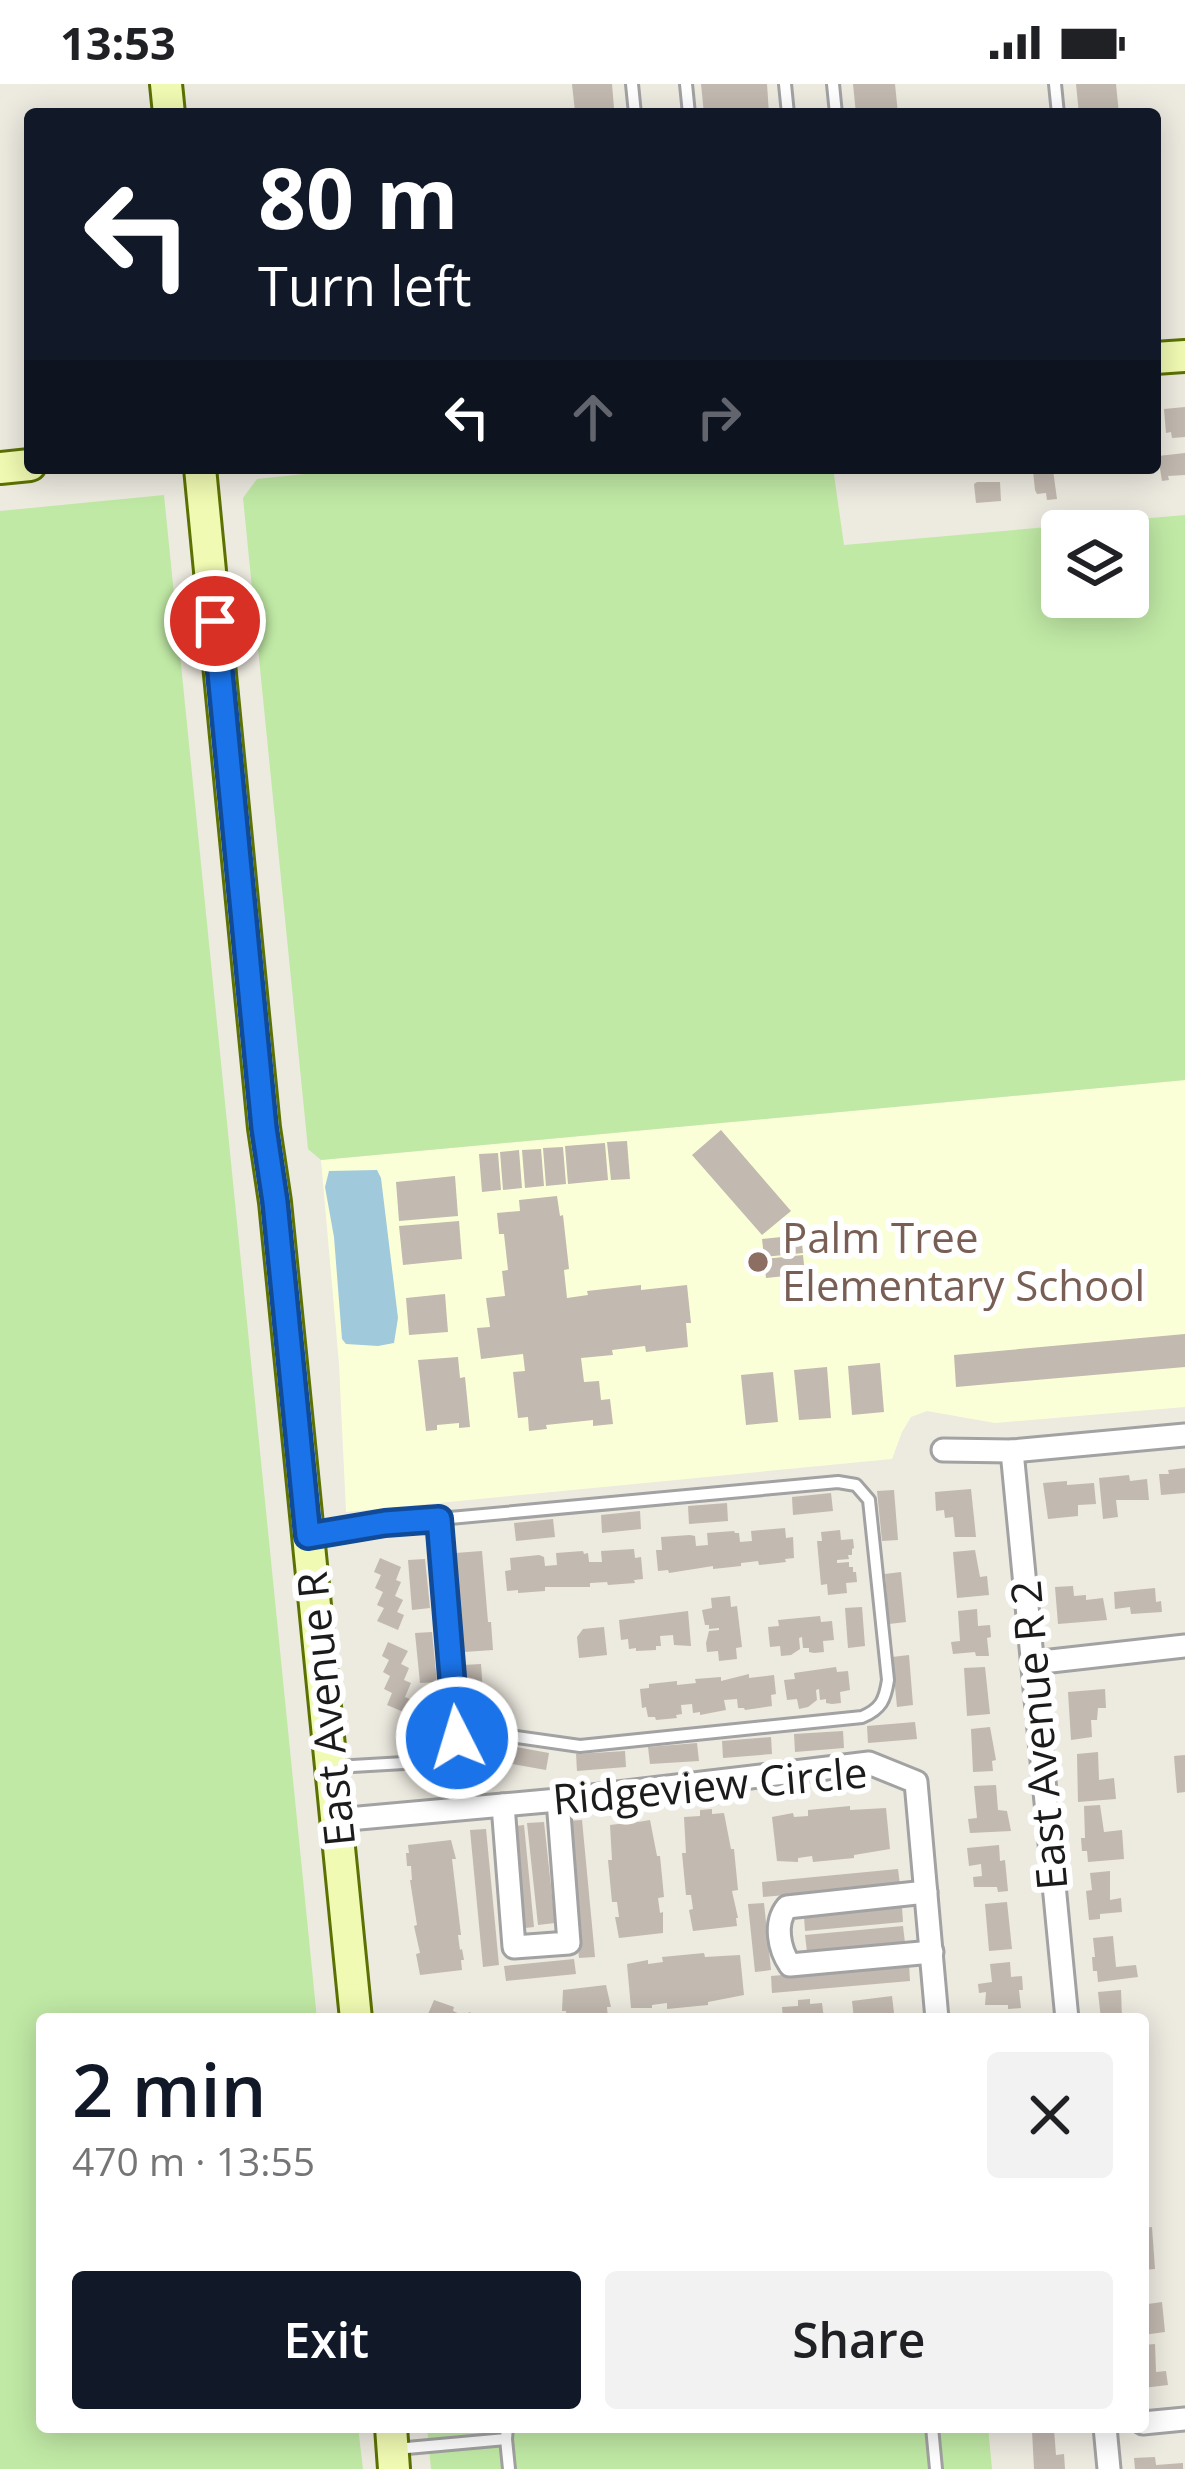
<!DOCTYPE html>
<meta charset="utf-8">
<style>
body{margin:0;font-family:"Open Sans",sans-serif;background:#f2f2f2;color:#202124;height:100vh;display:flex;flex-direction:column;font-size:45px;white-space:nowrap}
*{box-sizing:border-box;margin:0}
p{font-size:39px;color:#757577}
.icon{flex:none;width:66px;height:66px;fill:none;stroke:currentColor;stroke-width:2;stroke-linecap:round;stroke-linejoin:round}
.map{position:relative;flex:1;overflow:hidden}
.sheet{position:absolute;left:36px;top:1929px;width:1113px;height:420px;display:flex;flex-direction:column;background:#fff;border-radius:12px;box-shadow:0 6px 30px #0003}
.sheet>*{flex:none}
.banner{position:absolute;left:24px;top:24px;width:1137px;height:366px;border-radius:12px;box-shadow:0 6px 30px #0003;background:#111827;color:#fff;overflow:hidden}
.buttons{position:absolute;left:1041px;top:426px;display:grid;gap:24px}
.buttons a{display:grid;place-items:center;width:108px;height:108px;border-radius:12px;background:#fff;box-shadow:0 6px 30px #0003;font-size:60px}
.pin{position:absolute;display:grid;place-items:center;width:102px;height:102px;color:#fff;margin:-51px;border:6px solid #fff;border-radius:50%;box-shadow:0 3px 12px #0007}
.me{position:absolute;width:132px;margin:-66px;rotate:355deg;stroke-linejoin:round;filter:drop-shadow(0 0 9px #0008)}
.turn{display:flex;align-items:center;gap:42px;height:252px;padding:0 36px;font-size:54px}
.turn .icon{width:156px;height:156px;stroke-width:2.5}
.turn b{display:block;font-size:84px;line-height:102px}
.lanes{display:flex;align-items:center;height:114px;padding:0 36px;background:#0003;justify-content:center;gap:60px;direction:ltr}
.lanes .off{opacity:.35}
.round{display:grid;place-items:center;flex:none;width:126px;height:126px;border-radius:12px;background:#f2f2f2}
.head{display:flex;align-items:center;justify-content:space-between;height:204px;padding:0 36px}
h1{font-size:72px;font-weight:600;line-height:90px;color:#111827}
.primary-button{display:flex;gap:24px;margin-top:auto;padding:24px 36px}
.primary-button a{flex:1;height:138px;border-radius:12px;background:#111827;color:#fff;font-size:48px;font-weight:600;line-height:138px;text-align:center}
.primary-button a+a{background:#f2f2f2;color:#202124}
.status{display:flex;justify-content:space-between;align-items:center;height:84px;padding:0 60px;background:#fff;direction:ltr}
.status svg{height:33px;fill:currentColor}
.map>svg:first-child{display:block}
.education{fill:#fbffd8}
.grass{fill:#c0e9a5;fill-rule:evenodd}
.water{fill:#a0c9dc}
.building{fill:#c2b9b0}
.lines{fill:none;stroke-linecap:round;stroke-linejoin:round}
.lane-casing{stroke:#a2a2a2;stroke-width:16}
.street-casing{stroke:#a2a2a2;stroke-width:27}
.secondary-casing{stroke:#5b7103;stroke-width:36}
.lane{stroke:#fff;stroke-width:10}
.street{stroke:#fff;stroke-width:21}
.secondary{stroke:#f0fab2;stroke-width:30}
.route-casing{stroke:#114b97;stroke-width:30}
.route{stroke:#1a73e8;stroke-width:21}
.education-dot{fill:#8d6e63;stroke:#fff;stroke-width:4.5}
.labels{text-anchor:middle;stroke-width:12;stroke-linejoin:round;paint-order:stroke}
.education-label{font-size:42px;fill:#785e54;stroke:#fff;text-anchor:start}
.street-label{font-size:42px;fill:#1b1b1b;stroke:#fff}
</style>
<div class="status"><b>13:53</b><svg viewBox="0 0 49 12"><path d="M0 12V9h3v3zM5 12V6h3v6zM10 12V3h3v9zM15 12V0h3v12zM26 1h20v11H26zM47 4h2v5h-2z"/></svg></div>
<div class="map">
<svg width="1185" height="2385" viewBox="0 0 1185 2385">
<rect width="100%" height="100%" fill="#edeae0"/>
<!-- education -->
<path class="education" d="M1185,996v327l-190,16 -68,-12 -16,6 -9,15 -10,27 -546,53 -7,-148 -18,-204z"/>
<!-- grass -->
<g class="grass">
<path d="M362,384h471l11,77 341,-30v565l-864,80 -13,-11 -65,-651 14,-19zM1062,447h66v66h-66z"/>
<path d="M164,411l153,1524h-275v408h316l5,42h-363v-1958z"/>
<path d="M427,2343h561l4,42h-561z"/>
</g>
<!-- water -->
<path class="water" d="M377,1086l4,8 17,140 -4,25 -16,3 -32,-2 -4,-5 -8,-102 -9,-50 4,-16z"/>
<!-- building -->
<g class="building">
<path d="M572,0h40l2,24 -39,4z"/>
<path d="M701,0h66l2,30h-65z"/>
<path d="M853,0h42l3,30h-42z"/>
<path d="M1076,0h40l3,30h-40z"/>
<path d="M1185,323v30l-13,1 -1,-6 -5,1 -2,-24z"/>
<path d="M1185,369v22l-17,1 1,4 -7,1 -4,-25z"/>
<path d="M1053,386l4,29 -10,1 -1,-7 -9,1 -2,-4 -2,-19z"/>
<path d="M977,398h23l1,19 -25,2 -2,-19z"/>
<path d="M721,1046l70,81 -29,24 -70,-80z"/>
<path d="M627,1057l3,38 -19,1 -4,-38z"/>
<path d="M605,1059l3,37 -40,4 -3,-38z"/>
<path d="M563,1063l3,37 -20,2 -3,-38z"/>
<path d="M541,1065l3,37 -19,2 -3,-38z"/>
<path d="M519,1066l3,38 -19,2 -3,-38z"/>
<path d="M498,1069l3,37 -19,2 -3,-38z"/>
<path d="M455,1092l3,40 -59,5 -3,-39z"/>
<path d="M557,1112l3,20 3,-1 6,54 -5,1 3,28 21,-3 -1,-4 54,-6v5l46,-5 4,38h-5l2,24 -42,5 -1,-6 -33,4 1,5 -32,3 3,24 15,-1 2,19 9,-1 3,25 -20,2v-6l-47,5 1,4 -18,2 -1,-14 -10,1 -5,-46 12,-1 -2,-17 -42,5 -4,-31 13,-1 -4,-29 19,-2 -3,-25 6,-1 -4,-36h-5l-2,-21 23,-2 -1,-11z"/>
<path d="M459,1137l3,38 -59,6 -4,-39z"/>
<path d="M801,1151l2,18 -39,4 -2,-18z"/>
<path d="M803,1171l2,19 -39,4 -2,-19z"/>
<path d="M445,1210l3,38 -39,3 -3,-37z"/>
<path d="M1185,1250v33l-229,20 -2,-32z"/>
<path d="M458,1273l2,21 5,-1 5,50 -11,1v-5l-22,2v5l-11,1 -8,-71z"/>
<path d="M880,1279l4,49 -32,3 -4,-49z"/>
<path d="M827,1283l4,51 -32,2 -5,-50z"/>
<path d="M773,1288l5,50 -32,3 -5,-50z"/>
<path d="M1185,1384v25l-24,2 -2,-21h10l-1,-4z"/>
<path d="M1129,1391l1,6 17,-2 2,21h-33l2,17 -15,2 -4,-41z"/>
<path d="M1067,1397v4l27,-2 2,21 -18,1v11l-30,3 -5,-36z"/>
<path d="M971,1405l5,48h-21l-2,-20 -8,1 -1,-8 -8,1 -1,-19z"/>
<path d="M894,1406l4,50 -16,1 -5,-50z"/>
<path d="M831,1409l2,18 -40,4 -1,-18z"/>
<path d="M727,1419l1,18 -39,3 -1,-18z"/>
<path d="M640,1427l1,18 -39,4 -1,-18z"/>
<path d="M553,1435l2,18 -39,4 -2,-18z"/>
<path d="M785,1444l1,10 7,-1 1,21 -9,1 1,3 -27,3 -1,-4 -17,2v3l-28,3v-3l-44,7 -1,-3 -10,1 -2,-21h6l-1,-13 29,-2 5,1 1,10 12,-1 -1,-12 27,-2 1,2h4l1,9 12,-1 -1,-10z"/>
<path d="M840,1446l1,10 12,-1 1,9 -2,1v6h-4l1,4 -12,1v3l12,-1v5h4v5h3l1,10 -11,1 1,10 -19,2 -1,-11 -6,1 -4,-44h5l-1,-9z"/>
<path d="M634,1465l1,9 6,-1 2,22 -9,1 1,3 -27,2 -1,-3 -17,1v4h-45v4l-27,2v-3l-11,1 -2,-20 6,-1 -1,-12 29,-3 5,2 1,9 12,-1 -1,-12 27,-2 1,3 4,-1 1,9h13l-1,-11z"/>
<path d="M975,1466l5,27 7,-1 2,19 -32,3 -4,-46z"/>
<path d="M482,1467l6,71h3l2,28 -29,2 -9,-99z"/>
<path d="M380,1474l21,9 -5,13 5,2 -6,14 8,4 -6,12 7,3 -6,15 -21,-9 7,-13 -7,-3 6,-13 -8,-4 6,-13 -7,-3z"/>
<path d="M425,1475l5,49 -18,2 -4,-50z"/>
<path d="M901,1488l5,50 -17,2 -4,-50z"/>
<path d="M1073,1502l1,10 12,-1v5l17,-2 4,22 -49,4 -3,-37z"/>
<path d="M1155,1504l1,14 5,-1 1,11 -31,2 -1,-7 -15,2 -1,-17z"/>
<path d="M730,1512l1,11 6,-1 5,41 -6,1 1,11 -18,2 -1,-10 -11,1 -1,-9 3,-12 10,-1v-2l-10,1v-4h-4l-3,-15 10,-2 -1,-10z"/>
<path d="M862,1523l3,39 -17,2 -3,-40z"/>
<path d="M977,1525l1,17 12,-1 1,12 -4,1 2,18h-13l-1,-4 -22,2 -2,-12 9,-1 -2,-30z"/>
<path d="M688,1527l3,35 -17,-1 -1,-10 -13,1 1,10h-5v4l-20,1v-3l-7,1 -1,-10 -7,1 -2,-20z"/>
<path d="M820,1532l1,6 11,-1 2,19 -11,1 1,11 -10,1 -5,-1v-4h-6l-1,-11 -3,1 1,11 -9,6 -10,1 -1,-10 -10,1 -2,-20 11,-1 -1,-6z"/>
<path d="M604,1543l3,28 -28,3 -2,-21 6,-8z"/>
<path d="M432,1548l5,50 -17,1 -5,-50z"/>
<path d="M388,1558l20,9 -7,13 8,4 -5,12 7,3 -6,14 7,3 -6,13 -19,-8 5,-12 -8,-4 6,-13 -7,-4 6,-12 -7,-4z"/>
<path d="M909,1571l4,50 -16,2 -5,-50z"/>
<path d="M481,1580l2,28 -18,1 -2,-28z"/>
<path d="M836,1583l1,5 11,-1 2,19 -10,2 1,11 -9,1 -6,-1v-4l-6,1 -1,-11 -3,1 1,10 -9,7 -9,2 -2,-10 -10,1 -3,-20 11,-1 -1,-6z"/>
<path d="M985,1583l5,47 -23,2 -3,-48z"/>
<path d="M749,1590v4l25,-3 2,19 -5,1 1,11 -27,4 -1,-2h-6l-1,-9 -13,1 2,10 -26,5v-3l-7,1 -1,-9 -11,1 1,9 -6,1 1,3 -21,2 -1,-3h-7l-2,-10 -4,1 -2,-19 9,-1v-4l28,-3v4l19,-2 -1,-4 26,-2v4z"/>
<path d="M1105,1605l1,19h-8l-1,12h-6l1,17 -21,3 -3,-48z"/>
<path d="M915,1638l2,17 -49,4 -1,-17z"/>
<path d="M990,1643l6,33 -4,1 1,10 -20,1 -2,-43z"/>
<path d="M843,1647l1,17 -49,4 -1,-18z"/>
<path d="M771,1653l1,17 -49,4 -1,-17z"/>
<path d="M697,1659l2,18 -49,3 -2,-17z"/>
<path d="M500,1660l49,9 -3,17 -50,-9z"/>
<path d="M625,1667l1,16 -49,4 -1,-17z"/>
<path d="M1098,1668l1,28 15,-2 2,21 -38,3 -1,-48z"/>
<path d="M1185,1671v37l-8,1 -3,-37z"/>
<path d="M996,1701l2,25 9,1 4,20 -41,2 -2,-14 9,-1 -3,-32z"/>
<path d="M1100,1721l4,27 18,-2 2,29 -36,3 -1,-11h-5l-1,-13h4l-1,-32z"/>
<path d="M850,1722v4l36,-2 4,41 -36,6v3l-41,4 -1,-6 -14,2v4l-21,-1 -5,-44 21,-4 1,4 14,-1v-6z"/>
<path d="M712,1725v5l12,-1 7,36h3l4,41 -6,1 6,27h-2l1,8 -44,5 -4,-21 4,-1 -2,-14h-5l-4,-42h4l-2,-36 16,-1v-6z"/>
<path d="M637,1732l1,6 12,-2 7,36h3l4,41 -6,1 2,15 3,-1v21l-44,5 -4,-21h4l-2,-15h-5l-4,-42h4l-2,-35 16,-2v-6z"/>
<path d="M582,1736l13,137 -16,1 -13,-137z"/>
<path d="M544,1738l11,101 -17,2 -11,-102z"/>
<path d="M524,1741l10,102 -17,2 -10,-102z"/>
<path d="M486,1745l13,136 -16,2 -13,-137z"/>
<path d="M451,1756l5,19h-4l9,76h-3l2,15 2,-1 2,11h-3l1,10 -42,5 -4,-21 4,-1 -6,-27 3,-1 -7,-45h2l-1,-14h-4l-1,-13h3l-1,-8z"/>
<path d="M999,1761l1,16 5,-1 3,31 -10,1 -1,-5h-23l-1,-10 9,-1 -1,-12 -12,2 -2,-18z"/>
<path d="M898,1785l2,16 -137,12 -1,-15z"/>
<path d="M1110,1787v29l11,-2 1,14 -22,2v5l-11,1 -3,-29 6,-1 -2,-17z"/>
<path d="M1007,1818l5,47 -23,2 -4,-47z"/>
<path d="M764,1819l7,67 -16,2 -7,-68z"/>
<path d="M902,1823l1,15 -98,9 -1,-15z"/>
<path d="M903,1842l2,17 -98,9 -2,-17z"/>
<path d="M1113,1852l3,31 20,-2 2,12 -40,5 -1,-11h-4l-1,-14h3l-2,-19z"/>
<path d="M704,1869l1,4 35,-2 4,40 -36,7v3l-41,4v-6l-15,2v3h-21l-4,-44 21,-4v4l15,-2 -1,-5z"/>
<path d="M574,1875l2,15 -70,7 -2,-15z"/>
<path d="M1010,1878l1,15 11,-1 1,14h-4l2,18 -13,1v-4h-23l1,-13 -7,1 -1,-9 14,-2 -2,-18z"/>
<path d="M909,1880l1,17 -138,12 -1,-17z"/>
<path d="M606,1901l5,22h-4l1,12h-41l-1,-8h-4l1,-21z"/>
<path d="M1121,1906l1,29h-21l-3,-27z"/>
<path d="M892,1912l2,17h3l1,6h-44l-2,-18z"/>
<path d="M810,1915v5l12,-1 2,16h-41l-1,-12 16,-1v-6z"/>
<path d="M434,1916l20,7 -1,4 14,6 2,-5 15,7h-58z"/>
<path d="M1152,2143l3,42 -12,1v-42z"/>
<path d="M1143,2201h3l2,19 14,-2 3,30 -22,3z"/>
<path d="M1155,2260l1,28 10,-1 2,14 -25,3v-43z"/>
<path d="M1054,2345l2,26 8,-1 1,15h-31l-2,-38z"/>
<path d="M1155,2373l1,8 27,-2v6h-48l-1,-11z"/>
</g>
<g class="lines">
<defs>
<g id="lane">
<path d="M632,0l3,30"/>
<path d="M686,0l3,30"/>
<path d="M785,0l3,30"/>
<path d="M833,0l3,30"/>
<path d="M1055,0l3,30"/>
<path d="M439,1435l399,-37 18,3 13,15 19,180c-3,20 -7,29 -26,37l-282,29 -84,-12 -39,4"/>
<path d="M309,1452l76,-13 54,-4 18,219 -27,19 -26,6 -69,4"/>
<path d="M932,2343l4,42"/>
<path d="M506,2355l3,30"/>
<path d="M396,2365l110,-10 1,-12"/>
</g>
<g id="street">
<path d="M943,1366l69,1 173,-16"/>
<path d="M1012,1367l55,568"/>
<path d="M1033,1579l152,-17"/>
<path d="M503,1721l11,142 55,-4 -11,-143"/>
<path d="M337,1736l221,-20 311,-37 47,19 21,237"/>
<path d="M926,1808l-139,15c-13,16 -8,42 3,58l142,-13"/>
<path d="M1143,2339l42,-4"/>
<path d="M1105,2343l4,42"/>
</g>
<g id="secondary">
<path d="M166,0l3,30"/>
<path d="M1155,274l30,-2"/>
<path d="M0,384l30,-3"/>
<path d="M200,384l64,660 11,74 81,817"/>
<path d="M391,2343l3,42"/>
</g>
</defs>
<!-- lane casing -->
<use href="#lane" class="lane-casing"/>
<!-- street casing -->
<use href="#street" class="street-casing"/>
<!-- secondary casing -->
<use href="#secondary" class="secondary-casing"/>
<!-- lane -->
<use href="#lane" class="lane"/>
<!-- street -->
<use href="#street" class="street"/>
<!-- secondary -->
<use href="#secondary" class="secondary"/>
</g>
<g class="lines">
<defs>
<path id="route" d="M215,537l49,507 11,74 33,334 77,-13 54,-4 18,219"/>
</defs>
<!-- route casing -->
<use href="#route" class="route-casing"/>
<!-- route -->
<use href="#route" class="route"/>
</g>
<!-- markers -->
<circle class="education-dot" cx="758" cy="1178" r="12"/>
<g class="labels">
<!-- education labels -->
<g class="education-label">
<text x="782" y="1169">Palm Tree<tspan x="782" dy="48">Elementary School</tspan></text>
</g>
<!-- street labels -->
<g class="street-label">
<text transform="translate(326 1625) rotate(-96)" y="15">East Avenue R</text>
<text transform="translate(1039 1651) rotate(-95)" y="15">East Avenue R 2</text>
<text transform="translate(710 1702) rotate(-5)" y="15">Ridgeview Circle</text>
</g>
</g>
</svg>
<div class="buttons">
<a><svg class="icon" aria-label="layers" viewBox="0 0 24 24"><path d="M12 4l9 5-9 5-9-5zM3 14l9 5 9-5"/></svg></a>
</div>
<div class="pin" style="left:215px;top:537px;background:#d93025"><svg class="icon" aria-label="arrive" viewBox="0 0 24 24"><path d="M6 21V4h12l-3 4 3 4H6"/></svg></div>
<svg class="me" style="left:457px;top:1654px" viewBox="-20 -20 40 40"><circle r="17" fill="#1a73e8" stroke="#fff" stroke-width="3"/><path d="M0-11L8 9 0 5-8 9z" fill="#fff"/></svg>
<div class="banner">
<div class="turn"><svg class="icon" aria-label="left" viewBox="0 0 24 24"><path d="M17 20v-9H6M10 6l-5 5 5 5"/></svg><div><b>80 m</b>Turn left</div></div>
<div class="lanes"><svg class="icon" aria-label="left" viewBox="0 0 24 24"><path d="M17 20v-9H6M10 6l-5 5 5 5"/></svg><svg class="icon off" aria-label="ahead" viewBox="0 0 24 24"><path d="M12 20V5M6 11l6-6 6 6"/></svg><svg class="icon off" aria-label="right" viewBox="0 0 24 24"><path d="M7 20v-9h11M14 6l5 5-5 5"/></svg></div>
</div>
<section class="sheet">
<div class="head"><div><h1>2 min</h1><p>470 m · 13:55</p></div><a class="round"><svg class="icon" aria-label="close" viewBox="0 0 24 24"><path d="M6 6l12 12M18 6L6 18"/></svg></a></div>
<div class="primary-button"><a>Exit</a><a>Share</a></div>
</section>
</div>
